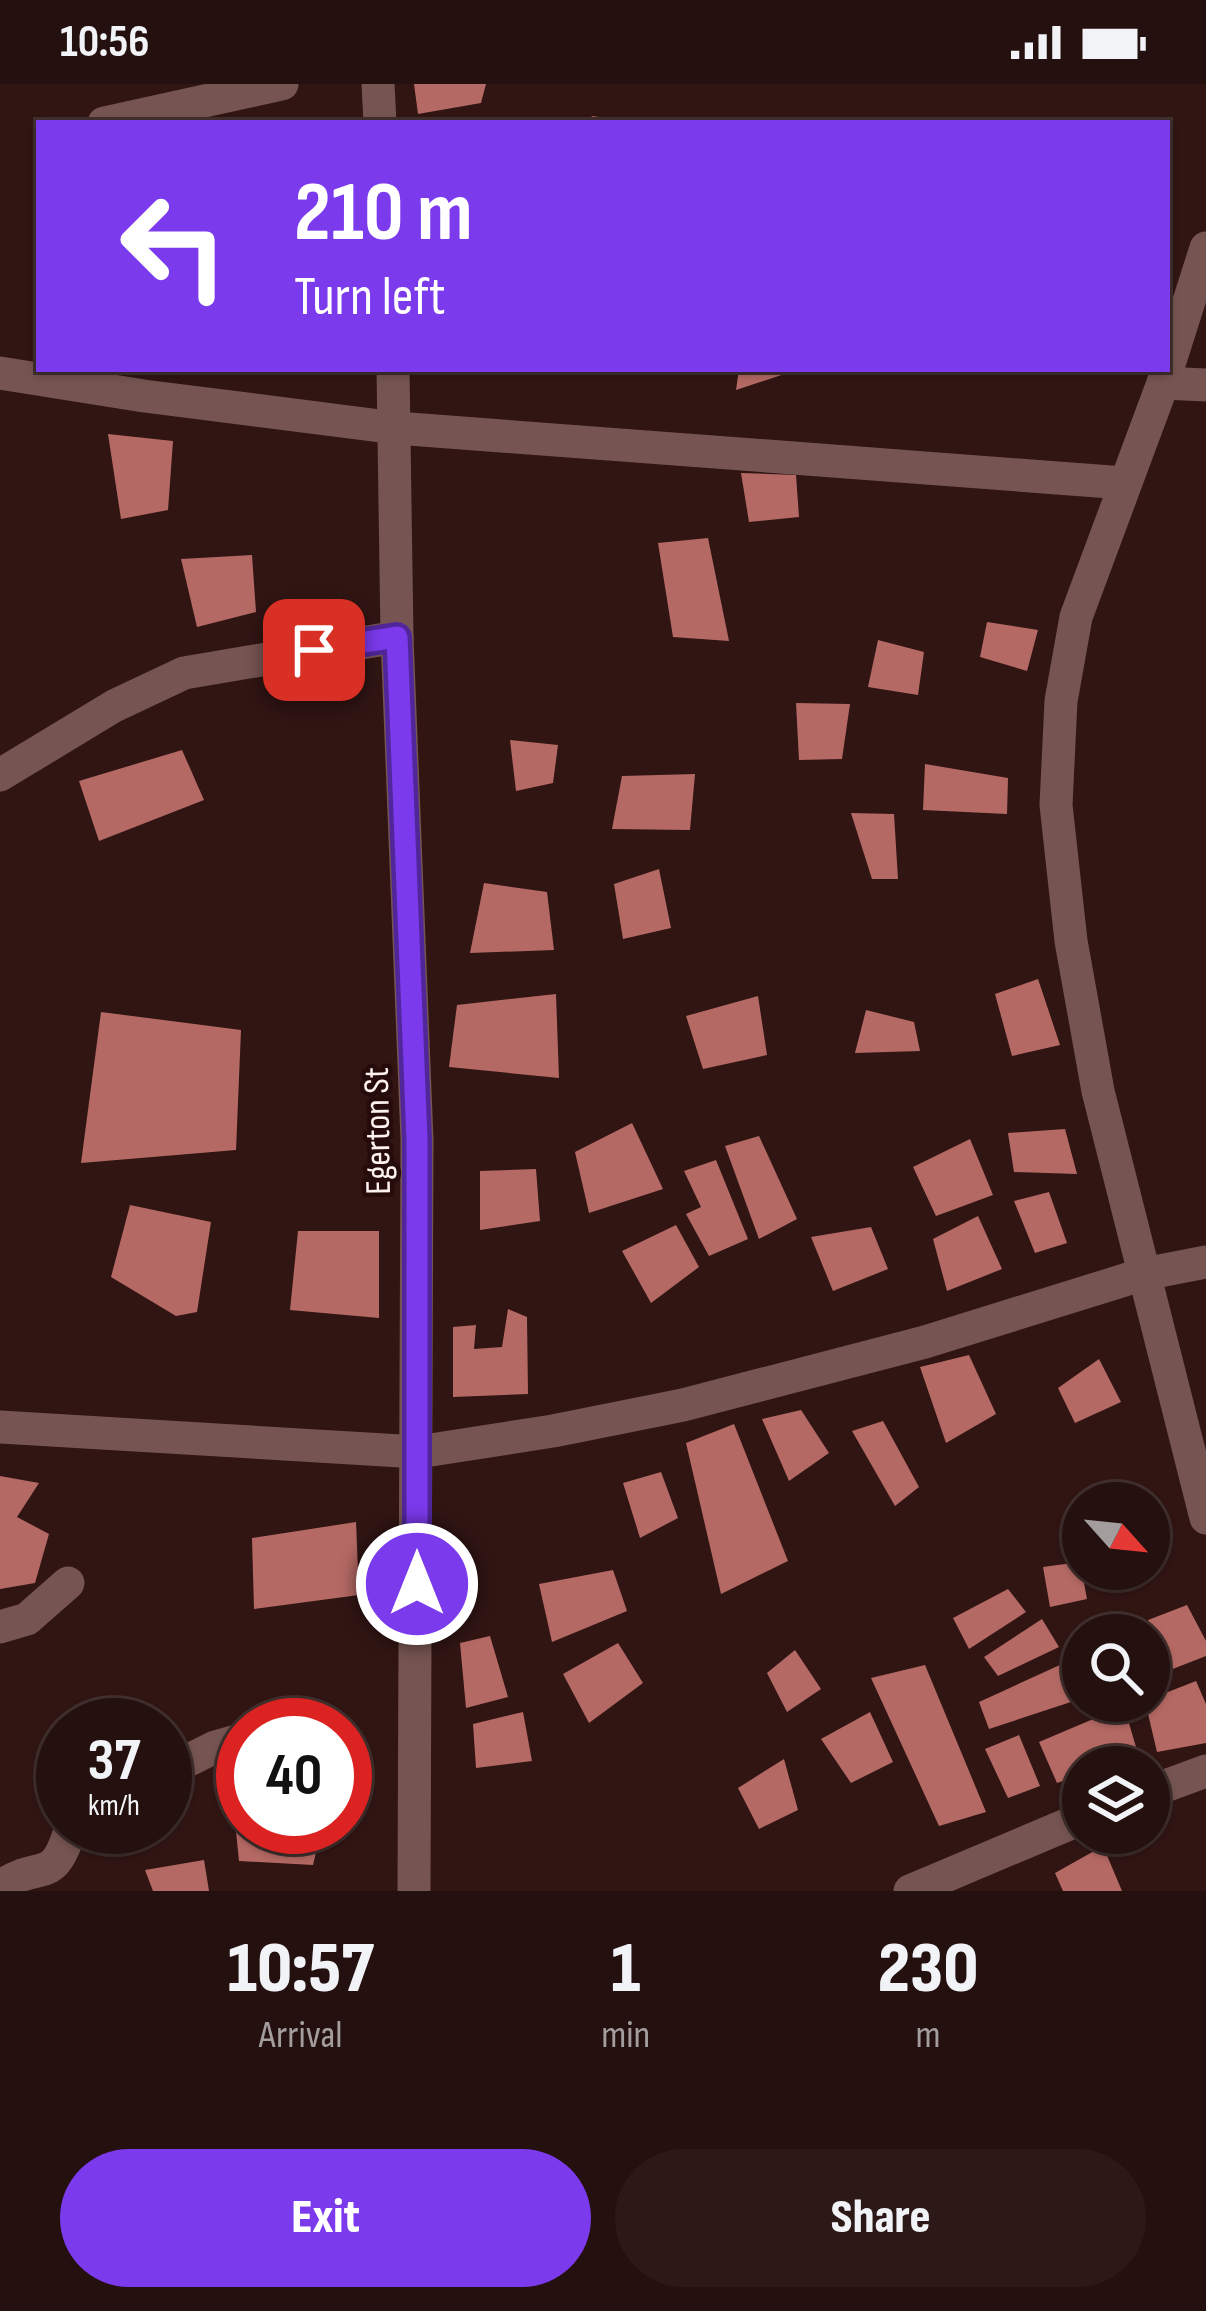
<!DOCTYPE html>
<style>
body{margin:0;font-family:"Sofia Sans Condensed",sans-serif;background:#2c1917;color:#f1f3f6;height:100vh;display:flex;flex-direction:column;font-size:45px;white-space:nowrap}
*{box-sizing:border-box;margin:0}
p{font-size:39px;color:#a39d9e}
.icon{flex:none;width:66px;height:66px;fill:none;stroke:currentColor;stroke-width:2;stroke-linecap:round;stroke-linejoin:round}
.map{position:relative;height:1807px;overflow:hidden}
.panel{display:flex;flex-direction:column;background:#24100e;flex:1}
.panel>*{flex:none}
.banner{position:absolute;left:36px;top:36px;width:1134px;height:252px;border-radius:0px;box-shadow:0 3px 9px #0004,0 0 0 3px #41302e;background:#7c3aed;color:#fff;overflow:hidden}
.needle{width:78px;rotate:117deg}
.buttons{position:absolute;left:1062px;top:1398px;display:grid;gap:24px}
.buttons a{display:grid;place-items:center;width:108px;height:108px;border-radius:50%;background:#24100e;box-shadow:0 3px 9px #0004,0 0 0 3px #41302e;font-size:60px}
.speed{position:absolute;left:36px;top:1614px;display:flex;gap:24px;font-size:60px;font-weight:700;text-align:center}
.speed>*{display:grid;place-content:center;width:156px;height:156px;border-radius:50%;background:#24100e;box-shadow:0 3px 9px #0004,0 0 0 3px #41302e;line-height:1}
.speed small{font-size:30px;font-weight:400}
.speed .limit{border:18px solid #d22;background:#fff;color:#111}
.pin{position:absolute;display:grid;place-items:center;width:102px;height:102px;color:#fff;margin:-51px;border-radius:24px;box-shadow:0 6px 18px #0006}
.me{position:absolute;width:132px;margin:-66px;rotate:0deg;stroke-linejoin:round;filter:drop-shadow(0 0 9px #0008)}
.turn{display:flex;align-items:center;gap:42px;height:252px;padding:0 60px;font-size:54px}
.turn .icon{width:156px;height:156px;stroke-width:2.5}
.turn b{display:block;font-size:84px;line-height:102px}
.eta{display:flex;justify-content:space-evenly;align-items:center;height:204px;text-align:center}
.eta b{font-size:72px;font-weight:800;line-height:84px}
.action{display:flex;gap:24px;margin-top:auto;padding:24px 60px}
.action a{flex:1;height:138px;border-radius:72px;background:#7c3aed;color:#fff;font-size:48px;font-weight:800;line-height:138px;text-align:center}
.action a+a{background:#2c1917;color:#f1f3f6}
.status{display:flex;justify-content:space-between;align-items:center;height:84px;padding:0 60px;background:#24100e;direction:ltr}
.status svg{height:33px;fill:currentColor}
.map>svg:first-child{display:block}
.building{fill:#b56964}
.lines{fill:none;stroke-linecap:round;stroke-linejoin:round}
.minor{stroke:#755451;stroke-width:33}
.tertiary{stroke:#755451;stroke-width:33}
.route-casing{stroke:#51269a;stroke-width:30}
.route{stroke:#7c3aed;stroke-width:21}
.labels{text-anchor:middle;stroke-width:9;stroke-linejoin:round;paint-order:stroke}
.street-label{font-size:36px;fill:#fef2f0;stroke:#250b0a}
</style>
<div class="status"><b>10:56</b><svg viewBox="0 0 49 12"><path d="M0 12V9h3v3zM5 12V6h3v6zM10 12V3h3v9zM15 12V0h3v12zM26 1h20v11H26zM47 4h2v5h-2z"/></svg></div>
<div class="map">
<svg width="1206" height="1807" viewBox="0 0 1206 1807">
<rect width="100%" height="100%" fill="#301513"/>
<!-- building -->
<g class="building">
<path d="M414,0h72l-5,19 -63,11z"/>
<path d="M592,32l28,4v3h-31z"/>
<path d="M739,285h58v1l-61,20z"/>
<path d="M108,350l65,7 -5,69 -47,9z"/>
<path d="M741,389l55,2 3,42 -50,5z"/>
<path d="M708,454l21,103 -56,-4 -15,-94z"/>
<path d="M252,471l4,57 -59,15 -16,-68z"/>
<path d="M987,538l51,8 -11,41 -47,-14z"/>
<path d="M878,556l46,12 -6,43 -50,-8z"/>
<path d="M796,619l54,1 -8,55 -43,1z"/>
<path d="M510,656l48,5 -5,38 -37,8z"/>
<path d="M182,666l22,50 -105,41 -20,-60z"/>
<path d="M925,680l83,14 -1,36 -84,-4z"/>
<path d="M695,690l-5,56 -78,-1 10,-53z"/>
<path d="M851,729l43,1 4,65h-26z"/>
<path d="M659,785l12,59 -48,11 -9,-55z"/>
<path d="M484,799l63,9 7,58 -84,3z"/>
<path d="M1038,895l22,66 -48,11 -17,-62z"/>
<path d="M556,910l3,84 -110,-11 8,-62z"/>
<path d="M758,912l9,59 -64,14 -17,-53z"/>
<path d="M866,926l48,12 6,29 -65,2z"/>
<path d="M101,928l140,18 -5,120 -155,13z"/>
<path d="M632,1039l31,66 -74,24 -14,-61z"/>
<path d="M1065,1045l12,45 -63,-2 -6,-39z"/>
<path d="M759,1052l38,83 -38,20 -34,-93z"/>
<path d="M970,1055l23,56 -57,21 -23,-49z"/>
<path d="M716,1076l32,79 -39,17 -23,-42 15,-7 -17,-36z"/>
<path d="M536,1085l4,52 -60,9v-59z"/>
<path d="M1049,1108l18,51 -32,10 -21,-52z"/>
<path d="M130,1121l81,17 -14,90 -21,4 -65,-39z"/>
<path d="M978,1132l24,53 -55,22 -14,-52z"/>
<path d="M676,1141l23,42 -48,36 -29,-52z"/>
<path d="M871,1143l17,42 -55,22 -22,-54z"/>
<path d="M298,1147h81v87l-89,-8z"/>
<path d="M508,1225l19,8 1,77 -75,3v-70l23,-2 -2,24 28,-2z"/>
<path d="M969,1271l27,59 -50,29 -26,-76z"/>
<path d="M1099,1275l22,43 -46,21 -17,-35z"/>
<path d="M801,1326l28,43 -40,28 -27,-62z"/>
<path d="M883,1337l36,66 -24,19 -43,-75z"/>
<path d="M734,1340l54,137 -67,33 -35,-151z"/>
<path d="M661,1388l17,46 -38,20 -17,-55z"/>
<path d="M0,1392l39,7 -22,34 32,17 -14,49 -35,6z"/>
<path d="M356,1438l3,73 -105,14 -2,-71z"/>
<path d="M1080,1478l7,37 -37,8 -7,-40z"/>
<path d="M613,1486l14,41 -75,31 -13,-58z"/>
<path d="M1008,1505l18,23 -57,37 -16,-31z"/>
<path d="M1187,1521l19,36v15l-41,16 -17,-52z"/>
<path d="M1042,1535l17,28 -61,29 -14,-19z"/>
<path d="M490,1552l18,61 -42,11 -6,-65z"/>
<path d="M618,1559l25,40 -54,40 -26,-49z"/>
<path d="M795,1566l26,39 -34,23 -20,-39z"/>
<path d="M1062,1580l15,36 -88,29 -10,-27z"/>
<path d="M925,1581l61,147 -47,14 -68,-148z"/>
<path d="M1196,1597l10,23v39l-49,9 -12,-51z"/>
<path d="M1124,1622l14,48 -37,13h-18v7l-26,9 -18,-41z"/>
<path d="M523,1628l9,49 -56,7 -3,-44z"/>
<path d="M870,1628l23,50 -42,21 -30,-44z"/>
<path d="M1019,1651l21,51 -32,12 -23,-49z"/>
<path d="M784,1675l14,51 -39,19 -21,-41z"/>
<path d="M232,1708l11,1v34h25l-2,6 56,-6 -9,38 -74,-4z"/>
<path d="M1103,1762l19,45h-59l-8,-18z"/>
<path d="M204,1776l5,31h-56l-8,-21z"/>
</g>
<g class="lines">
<!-- minor -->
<g class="minor">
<path d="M104,39l178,-39"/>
<path d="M1206,164l-43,135 -87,234 -15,84 -5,104 15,136 27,150 108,427"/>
<path d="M0,289l144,23 252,32 728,55"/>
<path d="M1163,299l43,2"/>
<path d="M0,691l114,-69 70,-33 213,-36"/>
<path d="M0,1343l418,25 135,-21 130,-26 242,-63 219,-68 62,-12"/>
<path d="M0,1543l27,-8 41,-36"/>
<path d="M165,1688l50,-25 28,-8"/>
<path d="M1149,1708l57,-21"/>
<path d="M0,1803c40,-29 53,2 71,-60"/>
<path d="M910,1807l173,-73"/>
</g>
<!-- tertiary -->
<g class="tertiary">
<path d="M378,0l2,39"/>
<path d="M393,285l4,268 20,503 -3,751"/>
</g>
</g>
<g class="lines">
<defs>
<path id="route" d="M314,566l83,-13 20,503v444"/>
</defs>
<!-- route casing -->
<use href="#route" class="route-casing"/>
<!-- route -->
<use href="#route" class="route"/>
</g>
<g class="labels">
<!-- street labels -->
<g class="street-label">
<text transform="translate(376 1047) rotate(-91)" y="13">Egerton St</text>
</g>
</g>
</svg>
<div class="buttons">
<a><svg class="needle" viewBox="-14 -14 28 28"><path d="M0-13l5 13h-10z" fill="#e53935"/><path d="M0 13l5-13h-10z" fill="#a39d9e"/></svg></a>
<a><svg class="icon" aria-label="search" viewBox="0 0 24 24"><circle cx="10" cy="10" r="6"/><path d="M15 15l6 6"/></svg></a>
<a><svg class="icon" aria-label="layers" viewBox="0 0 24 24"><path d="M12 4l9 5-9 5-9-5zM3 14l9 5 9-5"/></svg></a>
</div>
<div class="speed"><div>37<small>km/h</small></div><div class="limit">40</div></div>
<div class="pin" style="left:314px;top:566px;background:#d93025"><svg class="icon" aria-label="arrive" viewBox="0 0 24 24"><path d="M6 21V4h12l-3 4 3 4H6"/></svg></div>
<svg class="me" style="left:417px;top:1500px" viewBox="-20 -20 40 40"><circle r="17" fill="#7c3aed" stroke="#fff" stroke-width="3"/><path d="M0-11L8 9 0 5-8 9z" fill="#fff"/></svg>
<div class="banner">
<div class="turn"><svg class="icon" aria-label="left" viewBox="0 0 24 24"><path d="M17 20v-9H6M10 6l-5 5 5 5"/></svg><div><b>210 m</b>Turn left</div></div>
</div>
</div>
<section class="panel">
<div class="eta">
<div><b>10:57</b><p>Arrival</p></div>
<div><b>1</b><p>min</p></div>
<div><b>230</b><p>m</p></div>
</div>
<div class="action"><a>Exit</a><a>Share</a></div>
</section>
